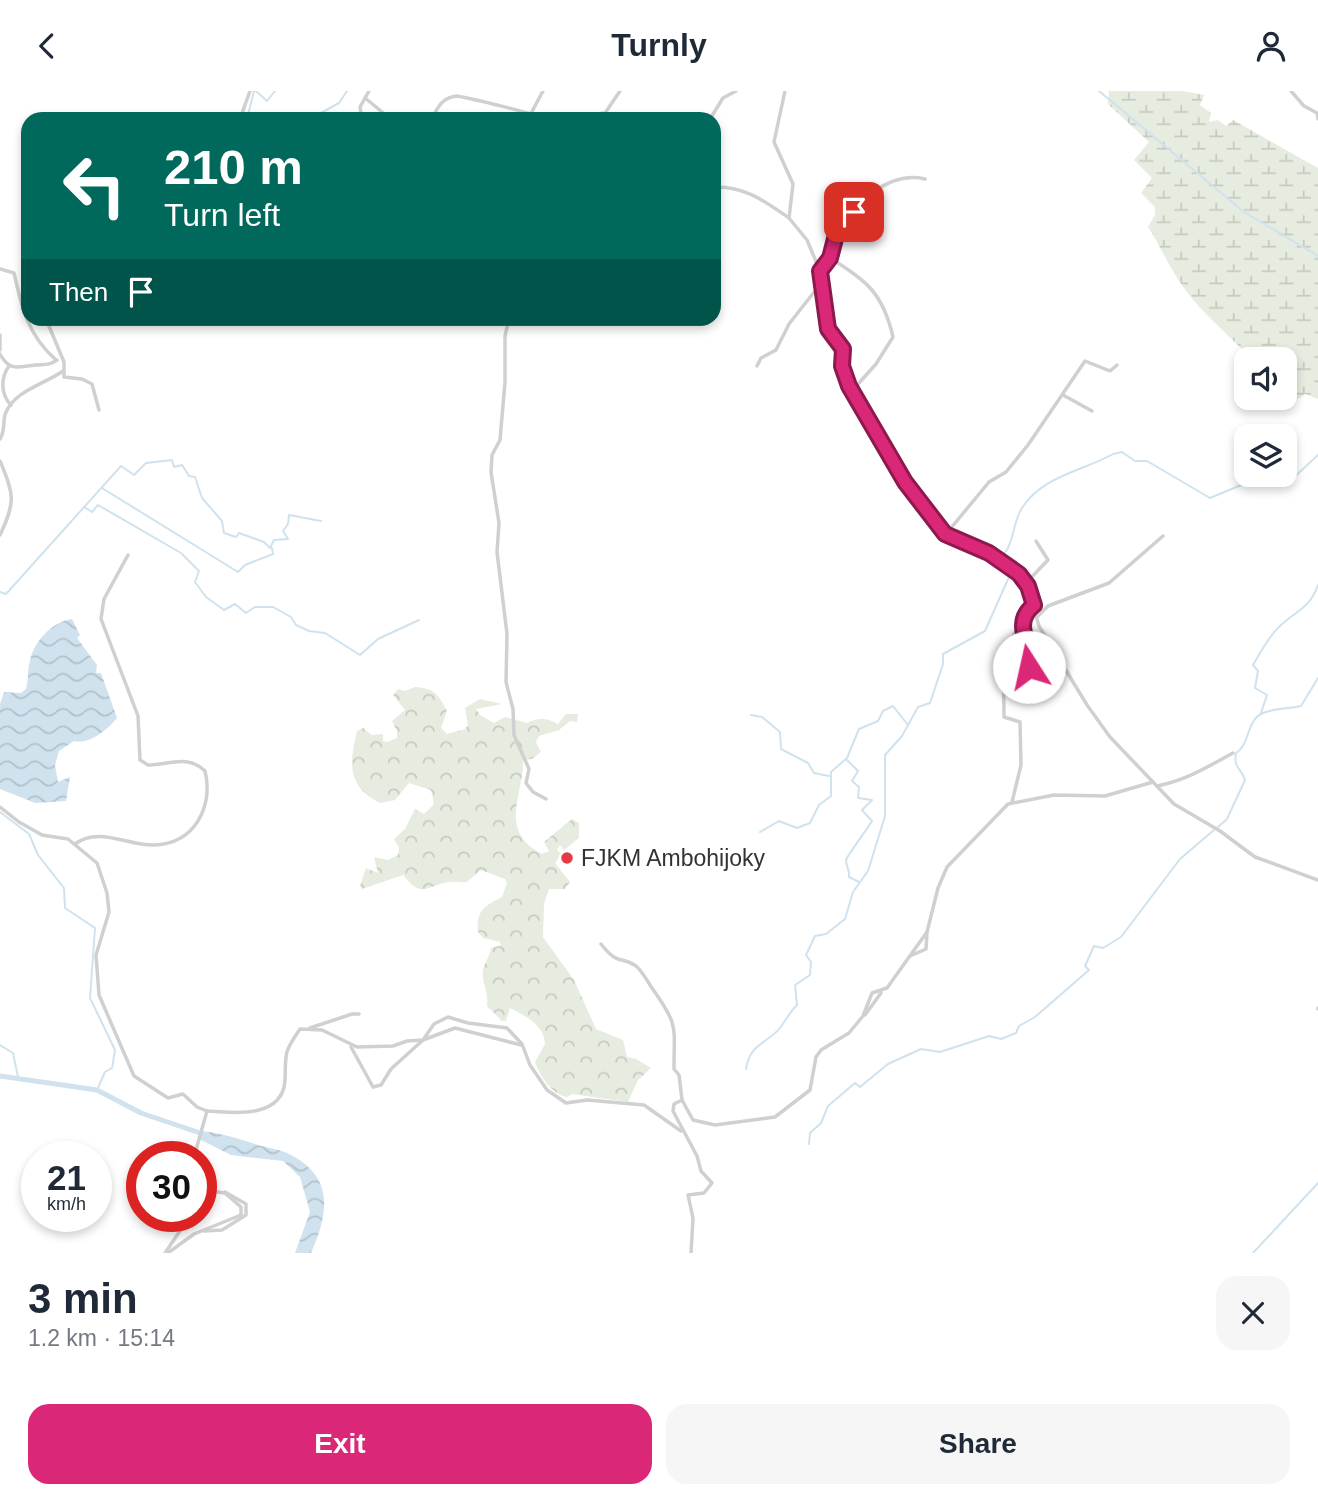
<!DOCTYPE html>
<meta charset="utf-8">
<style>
body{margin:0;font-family:Arial,sans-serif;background:#f6f6f7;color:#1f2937;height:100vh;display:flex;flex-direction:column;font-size:26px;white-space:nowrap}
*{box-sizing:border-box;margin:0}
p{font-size:23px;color:#747a83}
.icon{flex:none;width:38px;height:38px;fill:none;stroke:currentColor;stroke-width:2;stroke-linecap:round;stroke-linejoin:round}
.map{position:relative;height:1162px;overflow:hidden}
.drawer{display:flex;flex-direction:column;background:#fff;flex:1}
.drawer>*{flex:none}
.top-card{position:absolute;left:21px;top:21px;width:700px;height:214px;border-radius:21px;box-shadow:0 4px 10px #0003;background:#00695c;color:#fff;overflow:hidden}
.tools{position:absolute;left:1234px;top:256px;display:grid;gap:14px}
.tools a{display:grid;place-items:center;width:63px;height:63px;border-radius:14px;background:#fff;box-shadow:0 4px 10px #0003;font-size:35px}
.speed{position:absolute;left:21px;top:1050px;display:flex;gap:14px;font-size:35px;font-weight:700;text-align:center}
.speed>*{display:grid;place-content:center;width:91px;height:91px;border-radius:50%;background:#fff;box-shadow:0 4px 10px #0003;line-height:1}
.speed small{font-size:18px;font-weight:400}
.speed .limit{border:10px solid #d22;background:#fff;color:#111}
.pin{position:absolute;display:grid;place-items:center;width:60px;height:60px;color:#fff;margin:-30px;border-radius:14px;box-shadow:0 4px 10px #0006}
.me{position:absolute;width:77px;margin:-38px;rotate:350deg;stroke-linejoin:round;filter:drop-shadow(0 0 5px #0008)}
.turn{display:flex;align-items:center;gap:24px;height:147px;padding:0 28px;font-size:32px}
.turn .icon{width:91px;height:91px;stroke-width:2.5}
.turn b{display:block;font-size:49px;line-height:60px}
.then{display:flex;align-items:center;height:66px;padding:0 28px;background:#0003;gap:14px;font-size:26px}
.round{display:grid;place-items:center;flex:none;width:74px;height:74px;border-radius:21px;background:#f6f6f7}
.summary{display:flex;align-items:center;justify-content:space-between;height:119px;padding:0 28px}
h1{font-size:42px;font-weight:700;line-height:52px}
.cta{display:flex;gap:14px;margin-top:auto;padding:14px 28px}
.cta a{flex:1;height:80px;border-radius:21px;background:#db2777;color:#fff;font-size:28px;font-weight:700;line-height:80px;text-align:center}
.cta a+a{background:#f6f6f7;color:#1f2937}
header{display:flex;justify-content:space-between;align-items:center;height:91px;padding:0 28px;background:#fff;font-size:32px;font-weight:700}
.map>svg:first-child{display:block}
.forest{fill:url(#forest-crowns)}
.wetland{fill:url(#wetland-marsh)}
.water{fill:url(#water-waves)}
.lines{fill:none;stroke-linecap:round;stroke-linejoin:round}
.stream{stroke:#cfe2ee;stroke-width:2}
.river{stroke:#cfe2ee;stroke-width:5}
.minor{stroke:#d0d0d0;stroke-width:3.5}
.route-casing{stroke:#8e194d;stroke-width:18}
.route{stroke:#db2777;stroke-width:12}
.poi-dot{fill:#e63946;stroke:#fff;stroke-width:2.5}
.labels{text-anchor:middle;stroke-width:7;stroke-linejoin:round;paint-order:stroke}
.poi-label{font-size:23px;fill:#333;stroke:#fff;text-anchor:start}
</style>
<header><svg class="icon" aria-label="back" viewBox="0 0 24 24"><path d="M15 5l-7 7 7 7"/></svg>Turnly<svg class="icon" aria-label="person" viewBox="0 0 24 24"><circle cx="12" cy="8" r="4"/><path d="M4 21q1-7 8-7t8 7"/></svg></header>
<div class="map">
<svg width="1318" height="1162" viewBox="0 0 1318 1162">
<defs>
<pattern id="forest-crowns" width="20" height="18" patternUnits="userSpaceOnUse" patternTransform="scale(1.75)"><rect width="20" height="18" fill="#e6ecdf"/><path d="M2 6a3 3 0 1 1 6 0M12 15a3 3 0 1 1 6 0" fill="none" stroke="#c6cbc0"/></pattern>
<pattern id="wetland-marsh" width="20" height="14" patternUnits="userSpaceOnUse" patternTransform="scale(1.75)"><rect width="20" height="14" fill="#e6ecdf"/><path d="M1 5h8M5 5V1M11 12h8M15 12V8" fill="none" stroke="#c6cbc0"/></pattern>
<pattern id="water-waves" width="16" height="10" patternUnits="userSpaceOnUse" patternTransform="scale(1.75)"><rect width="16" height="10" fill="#cfe2ee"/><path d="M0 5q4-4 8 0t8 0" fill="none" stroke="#b2c2cd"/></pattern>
</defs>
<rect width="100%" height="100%" fill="#fff"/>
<!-- forest -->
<path class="forest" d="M415,596c19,1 24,8 32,24l-6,17 6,6 18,-5 3,-4 -3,-17 15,-9 22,5 -26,5 4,6 14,8 11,-6 22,6c12,-6 20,-5 31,1l8,-10h12l-1,8 -7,-1 -11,9 -20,6 -3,6 5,10 -9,7 -9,1c1,35 -26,71 19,94l7,-3 -5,-9 28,-23 7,4v15l-15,12 -4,-5 -3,4 4,6 -6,8 15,19 -5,7h-16l-5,15 -1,33 31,43 22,49 27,11 4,17 9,2 15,9 -13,12 -10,22 -56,-8 -5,3c-16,-3 -27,-21 -32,-35l10,-18c-1,-20 -20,-28 -35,-36l-4,13h-4l-15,-15c2,-17 -6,-23 -4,-36 2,-8 7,-14 8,-22l10,-3 -1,-3 -17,-4 -5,-6c-2,-21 6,-26 24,-35l5,-14 -2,-4 -24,-9 -14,12c-6,1 -12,-1 -17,0 -24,3 -27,18 -47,-7l-41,14 -2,-3 6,-18 12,5 -4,-16 14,3 10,-5 1,-7 -5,-9 11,-10 10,-20 9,5 10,-10 -3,-14 -22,-7 -14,17 -15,3c-33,-17 -31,-39 -23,-72l6,-3 9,7 11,-1v7l4,1 10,-4v-7l-5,-10 13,-11 -12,-15 5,-6 7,2z"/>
<!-- wetland -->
<path class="wetland" d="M1109,0h73l22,4 -4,10 11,8 -2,9 9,-2 8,6 7,-6 85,48v231l-13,-5 -7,5 -16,-2 2,-38h-33c-22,-25 -48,-44 -67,-71 -14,-19 -23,-41 -36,-61l7,-12v-8l-14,-14 11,-15 -18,-18 15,-18 -41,-38z"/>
<!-- water -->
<g class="water">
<path d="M72,528l8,16 -3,3 20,27 -1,8h5l16,45c-8,10 -27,27 -43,23l-15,10 -4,14 3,17 12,-5 -4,24 -31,2 -35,-14v-85l4,-12 17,1 5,-4c3,-10 1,-18 4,-28 4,-20 22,-39 42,-42z"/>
<path d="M202,1040c18,2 35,7 53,13 12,4 26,5 36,11 44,23 37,59 20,98h-16l15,-41 -10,-35 -17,-16 -52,-6 -32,-16z"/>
</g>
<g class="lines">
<!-- stream -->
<g class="stream">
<path d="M256,0l11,10 8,-10"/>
<path d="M1099,0l145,121 74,44"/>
<path d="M247,28l7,-28"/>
<path d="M310,28l29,-16 8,-12"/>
<path d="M102,397l136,84 7,-7 28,-11 -1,-6"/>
<path d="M84,416l8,5 6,-7 83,48 18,18 -4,11 11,15 18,13 11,-6 11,9 9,-6h18l18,10 5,8 13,6 16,2 35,22 18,-16 41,-19"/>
<path d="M0,501l6,2 115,-128 13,9 12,-12 26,-3 2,7 8,-2 7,11 6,1 7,21 20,23 2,12 12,4 3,-4 25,9 6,6 4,-8 14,-1 -5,-8 5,-7 1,-9 32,6"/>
<path d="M1261,622l6,-18 -12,-7 3,-17 -5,-6c7,-12 16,-29 26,-38 17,-17 30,-17 39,-42"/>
<path d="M751,624l11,2 18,15 1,17 27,14 6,10 15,3"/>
<path d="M847,669l11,11 -6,10 7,6 -1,11 14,2 -10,10 10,11c-4,7 -25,35 -26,39 0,7 4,10 3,17l10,5"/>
<path d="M0,721l29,22 9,21 26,33 1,20 30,20 -5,70 25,52 -3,18 -7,4 -8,18"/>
<path d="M1218,736l9,-8 18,-39c-3,-11 -12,-12 -9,-27 14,-8 10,-33 27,-40 12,-5 26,-4 38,-7l17,-28"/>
<path d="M760,741l19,-11 18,7 13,-5 9,-18 12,-9v-24l16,-14 12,-29 19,-8 5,-10 10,-5 15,19"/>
<path d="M0,954l13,8 5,24"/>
<path d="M746,978c4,-26 22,-26 34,-41 6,-8 10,-16 17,-23l-2,-20 15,-10 1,-13 -5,-7 9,-19 11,-2 19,-15 8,-27 15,-21 17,-55v-61l17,-19 16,-29 12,-4 13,-39v-10l42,-23 28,-63 -12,-11c14,-13 11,-34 21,-49 20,-32 61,-37 91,-54l9,-2 13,9h12l63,37 36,-15 41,1 31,-29"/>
<path d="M809,1053l1,-11 11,-10 7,-17 27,-23 5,4 28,-23 33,-15 19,3 49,-16 12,3 15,-6 3,-7 16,-9 54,-47 -4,-4 9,-20 9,2 18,-11 59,-78 34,-29"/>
<path d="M1253,1162l65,-70"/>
</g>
<!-- river -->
<path class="river" d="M0,985l97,14 44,23 65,22"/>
<!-- minor -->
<g class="minor">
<path d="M785,0l-11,51 19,42 -4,34 18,22 13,31 8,58 13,15 1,22 14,36 31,44 18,36 35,47 49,24 37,29 13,44 48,79 23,32 64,67 46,27 35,26 63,23"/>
<path d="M1291,0l13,15 13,7 1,6"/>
<path d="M365,7l22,18"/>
<path d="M240,28l10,-28"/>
<path d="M362,28l-2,-12 9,-16"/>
<path d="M381,28l53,-4c5,-11 11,-18 23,-19 12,2 81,18 87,23"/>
<path d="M528,28l15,-28"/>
<path d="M593,28l9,-6"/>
<path d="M601,28l19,-28"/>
<path d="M710,28l13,-21 13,-7"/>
<path d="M714,96c31,-1 52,15 75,31"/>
<path d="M830,167c36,22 53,35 63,79l-17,27 -25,28"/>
<path d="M0,178l14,4c8,36 14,62 42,87"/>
<path d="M820,180c11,-13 8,-22 15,-34 19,-31 51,-67 90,-58"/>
<path d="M46,228l18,43v15l18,2 10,5 7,26"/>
<path d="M509,228l-4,17v46l-5,58 -8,15 -1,17 8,51 -2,29 10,82 -1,48 7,27 1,26 15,34 -3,14 7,9 13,7"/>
<path d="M0,244v15"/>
<path d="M0,263c10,18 18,13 35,11 9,-1 14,1 22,-5"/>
<path d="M9,275c-9,12 -8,29 2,39"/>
<path d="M757,275l4,-8 15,-8 13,-26 33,-42"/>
<path d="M1063,304l29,16"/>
<path d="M0,348c6,-9 2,-18 6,-27 10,-22 39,-28 57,-41"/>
<path d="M0,370c14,34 16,40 0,74"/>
<path d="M946,443l43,-52 17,-10 22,-27 57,-84 25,10 7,-6"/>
<path d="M1026,492l22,-23 -12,-19"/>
<path d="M1037,526l11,-11 61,-23 54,-47"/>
<path d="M1030,582c-1,-7 2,-11 2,-17 -1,-18 -23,-32 2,-51"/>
<path d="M1157,695c30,-6 50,-19 76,-33"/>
<path d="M1012,711l9,-37 -1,-43 -16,-5c0,-32 -4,-70 19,-96"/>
<path d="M0,716l19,15 23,13 26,4 29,24 10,30 2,19 -13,43 3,40 35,81 34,22 15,-4 14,13 10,4"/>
<path d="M75,753c24,-18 53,2 79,1 40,-1 60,-38 51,-74 -17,-17 -37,-6 -57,-6l-8,-5 -2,-44 -37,-97 3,-20 24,-44"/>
<path d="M601,853c18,23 20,11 35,22 7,6 11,15 16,22 27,38 22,37 22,81l5,6 3,25"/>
<path d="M910,865l16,-7 1,-17"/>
<path d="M1318,918v-1"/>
<path d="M865,924l16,-22"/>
<path d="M310,937l42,-14h7"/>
<path d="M351,956l22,40 8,-2 10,-16 32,-29 32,-12 66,17"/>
<path d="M194,1066l13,-46c26,2 75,8 78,-30 1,-29 -2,-27 15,-52l22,1 35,17 36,-1 14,-5 16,-1 11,-16 14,-7 20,6 39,5 15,16 8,21 17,25 19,13 21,-3 57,5 37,26"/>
<path d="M201,1101l6,3 -6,8"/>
<path d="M204,1140l18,-1 24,-15v-11l-21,-12"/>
<path d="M165,1162l25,-37"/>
<path d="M168,1162l26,-19 47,-19v-8l-16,-14 -24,-3"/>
<path d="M691,1162l2,-35 -5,-23 16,-2 8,-10 -11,-12 -4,-15 -24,-45 1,-7 8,-4 11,20 22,5 60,-8 35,-27 6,-33 5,-7 28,-17 14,-17 9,-23 15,-5 40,-56 11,-44 9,-21 61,-63 46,-9 51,1 48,-14"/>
</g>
</g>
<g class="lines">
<defs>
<path id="route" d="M854,121l-18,23 -6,23 -10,13 8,58 15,20 -1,17 7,20 56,96 40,52 44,19 30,21 9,12 6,19c-19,15 -9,33 -2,50l-3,12"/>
</defs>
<!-- route casing -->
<use href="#route" class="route-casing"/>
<!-- route -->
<use href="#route" class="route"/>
</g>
<!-- markers -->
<circle class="poi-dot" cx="567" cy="767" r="7"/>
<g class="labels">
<!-- poi labels -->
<g class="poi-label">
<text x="581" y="775">FJKM Ambohijoky</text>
</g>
</g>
</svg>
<div class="tools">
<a><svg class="icon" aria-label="sound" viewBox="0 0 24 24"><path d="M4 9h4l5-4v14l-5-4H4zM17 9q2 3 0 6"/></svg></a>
<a><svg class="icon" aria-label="layers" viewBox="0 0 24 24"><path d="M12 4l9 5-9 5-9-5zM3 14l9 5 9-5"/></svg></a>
</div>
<div class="speed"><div>21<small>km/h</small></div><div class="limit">30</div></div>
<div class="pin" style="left:854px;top:121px;background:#d93025"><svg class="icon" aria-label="arrive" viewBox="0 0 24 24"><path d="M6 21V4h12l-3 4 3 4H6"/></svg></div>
<svg class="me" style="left:1029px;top:576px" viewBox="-20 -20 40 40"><circle r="19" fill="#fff"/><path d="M0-13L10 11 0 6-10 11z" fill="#db2777"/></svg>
<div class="top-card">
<div class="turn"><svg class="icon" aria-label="left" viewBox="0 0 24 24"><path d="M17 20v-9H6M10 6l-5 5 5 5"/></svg><div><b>210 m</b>Turn left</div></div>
<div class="then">Then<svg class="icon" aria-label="arrive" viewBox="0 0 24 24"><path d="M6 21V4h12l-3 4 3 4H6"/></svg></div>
</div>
</div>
<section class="drawer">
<div class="summary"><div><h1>3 min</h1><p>1.2 km · 15:14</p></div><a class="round"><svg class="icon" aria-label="close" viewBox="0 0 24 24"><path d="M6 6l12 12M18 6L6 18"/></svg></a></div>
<div class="cta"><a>Exit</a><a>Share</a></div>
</section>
